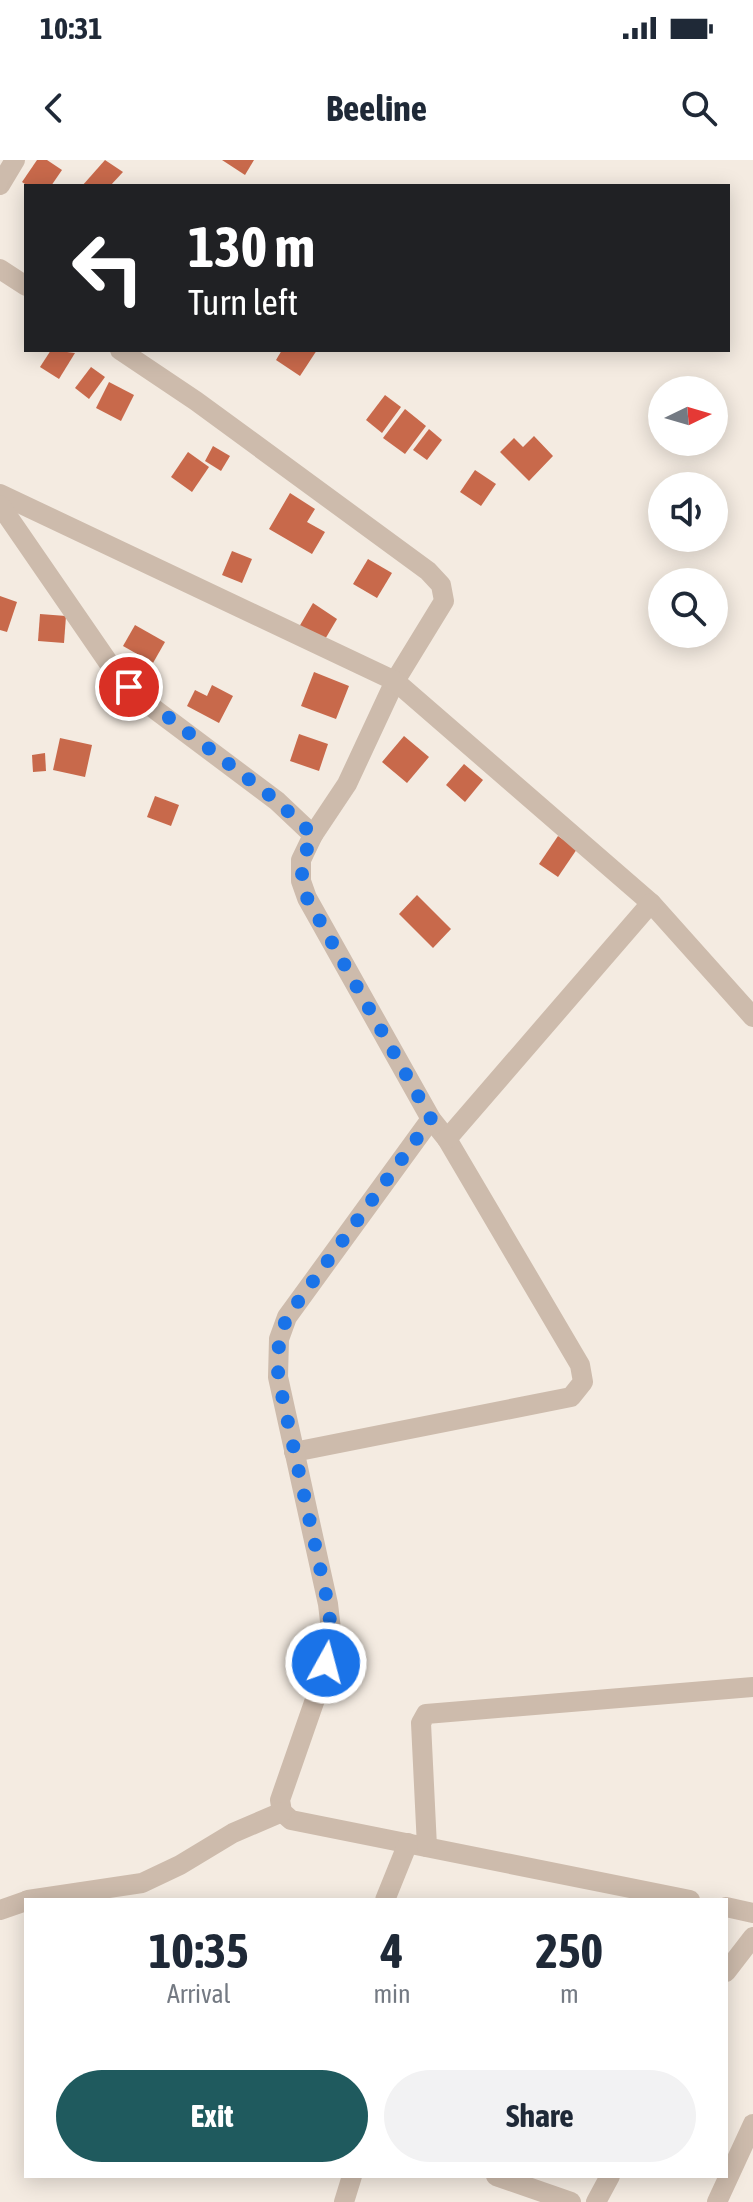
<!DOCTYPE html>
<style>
body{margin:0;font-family:"Asap Condensed",sans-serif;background:#f2f2f3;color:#1f2937;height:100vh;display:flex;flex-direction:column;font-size:30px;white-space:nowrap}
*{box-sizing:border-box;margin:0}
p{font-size:26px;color:#747a83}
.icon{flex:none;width:44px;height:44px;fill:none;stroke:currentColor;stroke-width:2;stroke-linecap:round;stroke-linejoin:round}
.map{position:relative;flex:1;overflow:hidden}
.sheet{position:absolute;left:24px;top:1738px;width:704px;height:280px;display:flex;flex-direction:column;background:#fff;border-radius:0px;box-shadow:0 4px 20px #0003}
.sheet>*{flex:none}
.guide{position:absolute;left:24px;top:24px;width:706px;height:168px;border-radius:0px;box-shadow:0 4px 20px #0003;background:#202124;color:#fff;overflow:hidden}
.needle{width:52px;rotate:85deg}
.fabs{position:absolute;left:648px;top:216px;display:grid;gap:16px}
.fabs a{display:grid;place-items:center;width:80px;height:80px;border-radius:50%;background:#fff;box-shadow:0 4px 20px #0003;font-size:40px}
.pin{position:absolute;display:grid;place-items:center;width:68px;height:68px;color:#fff;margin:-34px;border:4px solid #fff;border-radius:50%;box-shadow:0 2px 8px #0007}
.me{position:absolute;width:88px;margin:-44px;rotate:7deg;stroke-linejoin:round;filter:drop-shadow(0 0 6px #0008)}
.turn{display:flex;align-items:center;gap:28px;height:168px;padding:0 32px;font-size:36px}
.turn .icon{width:104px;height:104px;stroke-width:2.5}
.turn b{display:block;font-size:56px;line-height:68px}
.eta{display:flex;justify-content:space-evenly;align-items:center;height:136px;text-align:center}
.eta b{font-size:48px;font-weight:700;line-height:56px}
.primary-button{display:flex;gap:16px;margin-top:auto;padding:16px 32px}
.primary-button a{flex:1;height:92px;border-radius:48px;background:#1f5a5e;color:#fff;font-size:32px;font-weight:700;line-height:92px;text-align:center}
.primary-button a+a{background:#f2f2f3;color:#1f2937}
.status{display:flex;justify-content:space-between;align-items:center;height:56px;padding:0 40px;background:#fff;direction:ltr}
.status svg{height:22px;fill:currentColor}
header{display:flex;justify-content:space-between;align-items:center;height:104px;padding:0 32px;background:#fff;font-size:36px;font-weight:700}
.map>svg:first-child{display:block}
.building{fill:#c8694b}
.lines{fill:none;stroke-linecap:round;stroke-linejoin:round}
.minor{stroke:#cdbbac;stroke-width:20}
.route{stroke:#1a73e8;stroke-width:14;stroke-dasharray:0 25.2}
</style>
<div class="status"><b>10:31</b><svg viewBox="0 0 49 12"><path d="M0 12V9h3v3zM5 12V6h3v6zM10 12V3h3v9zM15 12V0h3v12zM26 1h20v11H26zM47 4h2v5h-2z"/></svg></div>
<header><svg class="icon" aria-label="back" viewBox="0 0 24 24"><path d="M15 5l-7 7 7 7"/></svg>Beeline<svg class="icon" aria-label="search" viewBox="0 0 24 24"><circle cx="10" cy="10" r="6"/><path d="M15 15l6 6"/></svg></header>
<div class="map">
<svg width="753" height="2042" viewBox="0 0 753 2042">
<rect width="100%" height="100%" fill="#f4ebe1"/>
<!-- building -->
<g class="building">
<path d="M37,0h10l15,10 -11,16h-23l-6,-4z"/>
<path d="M105,0l18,12 -13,14h-28z"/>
<path d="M222,0h32l-9,15z"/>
<path d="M51,190l24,3 -16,26 -19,-12z"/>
<path d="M282,190h35l-17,26 -24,-16z"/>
<path d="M91,207l14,10 -16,22 -14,-11z"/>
<path d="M109,222l25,13 -13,26 -25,-13z"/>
<path d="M385,235l16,12 -19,26 -16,-13z"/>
<path d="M405,249l21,17 -21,28 -22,-16z"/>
<path d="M429,269l13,11 -15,20 -14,-10z"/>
<path d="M534,276l19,20 -24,25 -29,-29 14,-14 9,9z"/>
<path d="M213,286l17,10 -9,15 -16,-10z"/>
<path d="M188,292l21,15 -17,25 -21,-15z"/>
<path d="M475,310l21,14 -15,22 -21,-14z"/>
<path d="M290,333l25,16 -8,13 18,10 -13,22 -43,-25z"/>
<path d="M232,391l20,8 -10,24 -20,-8z"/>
<path d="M368,399l24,14 -15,25 -24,-14z"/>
<path d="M0,436l17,6 -10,30 -7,-2z"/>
<path d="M313,443l24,16 -13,22 -25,-14z"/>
<path d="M40,454l26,2 -2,27 -26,-2z"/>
<path d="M135,465l30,17 -12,21 -30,-17z"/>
<path d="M314,512l35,14 -13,33 -35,-13z"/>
<path d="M212,525l21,11 -14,27 -32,-17 8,-16 12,6z"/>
<path d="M299,574l29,10 -9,27 -29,-10z"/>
<path d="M404,576l25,21 -22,26 -25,-21z"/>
<path d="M60,578l32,7 -7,32 -32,-7z"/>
<path d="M45,593l1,18 -13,1 -1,-17z"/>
<path d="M464,604l19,16 -18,22 -19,-17z"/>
<path d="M155,636l24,9 -8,21 -24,-9z"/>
<path d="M558,676l19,13 -19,28 -19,-13z"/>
<path d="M417,735l34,34 -18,19 -34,-34z"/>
</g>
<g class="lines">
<!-- minor -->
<g class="minor">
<path d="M0,25l15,-25"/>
<path d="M0,109l26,17"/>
<path d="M120,190l76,51 232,170 13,14 3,16 -49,80 -48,103 -34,51 -12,25v21l6,17 124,221 16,20 133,226 3,17 -12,15 -277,55"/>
<path d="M0,334l395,187 256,222 102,114"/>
<path d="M0,345l117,170 24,24 136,102 36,34"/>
<path d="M431,959l-144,198 -8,22 -1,38 50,227 4,34 -13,50 -39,112 2,12 9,8 399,80"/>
<path d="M447,979l204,-236"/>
<path d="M427,1687l-6,-124 5,-9 327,-27"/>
<path d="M28,1740l114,-17 38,-18 53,-32 49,-21"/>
<path d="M385,1740l23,-57"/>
<path d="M726,1747l27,6"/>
<path d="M0,1750l26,-9"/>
<path d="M726,1812l27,-35"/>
<path d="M496,2016l75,26"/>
<path d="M344,2042l8,-26"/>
<path d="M596,2042l14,-26"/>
<path d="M717,2042l36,-78"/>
</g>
</g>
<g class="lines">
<!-- route -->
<path class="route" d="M129,527l148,114 36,34c-11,24 -15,38 -6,63l124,221 -144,198 -8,22 -1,38 50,227 4,34 -6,25"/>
</g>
</svg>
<div class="fabs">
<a><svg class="needle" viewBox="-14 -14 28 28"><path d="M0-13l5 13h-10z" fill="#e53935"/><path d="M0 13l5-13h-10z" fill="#747a83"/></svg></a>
<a><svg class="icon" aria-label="sound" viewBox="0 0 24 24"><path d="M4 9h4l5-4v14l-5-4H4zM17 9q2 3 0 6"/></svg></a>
<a><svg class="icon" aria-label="search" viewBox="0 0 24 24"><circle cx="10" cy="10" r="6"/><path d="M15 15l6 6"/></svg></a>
</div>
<div class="pin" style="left:129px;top:527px;background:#d93025"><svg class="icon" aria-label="arrive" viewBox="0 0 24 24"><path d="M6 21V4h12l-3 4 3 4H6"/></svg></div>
<svg class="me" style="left:326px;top:1503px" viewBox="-20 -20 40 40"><circle r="17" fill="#1a73e8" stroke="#fff" stroke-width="3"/><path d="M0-11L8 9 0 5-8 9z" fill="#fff"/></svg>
<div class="guide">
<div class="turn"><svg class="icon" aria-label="left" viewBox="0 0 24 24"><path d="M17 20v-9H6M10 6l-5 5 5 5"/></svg><div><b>130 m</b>Turn left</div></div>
</div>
<section class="sheet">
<div class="eta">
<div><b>10:35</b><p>Arrival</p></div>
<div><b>4</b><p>min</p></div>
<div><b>250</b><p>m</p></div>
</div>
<div class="primary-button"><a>Exit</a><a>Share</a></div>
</section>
</div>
